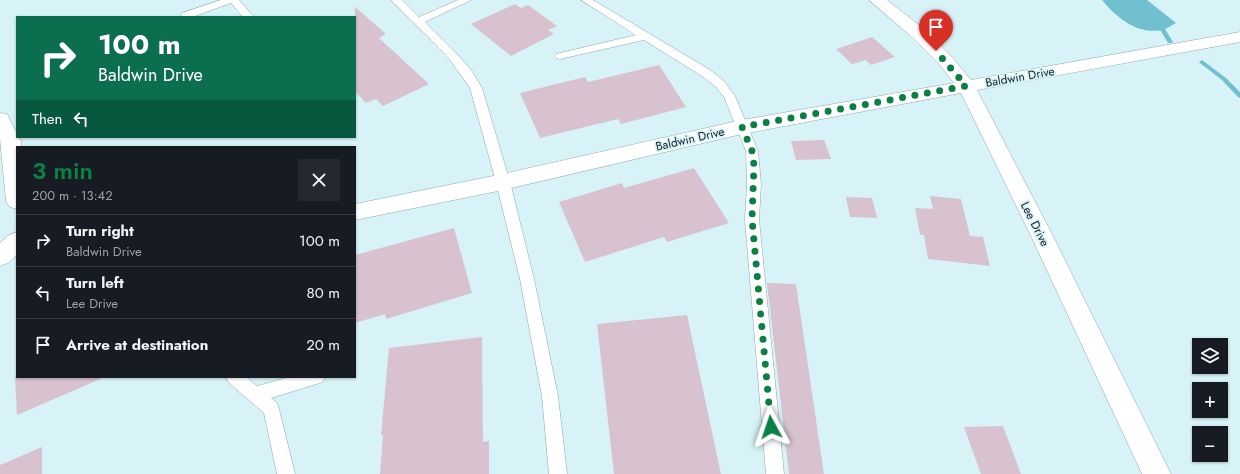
<!DOCTYPE html>
<meta charset="utf-8">
<style>
body{margin:0;font-family:Jost,sans-serif;background:#242831;color:#f1f3f6;height:100vh;display:flex;flex-direction:column;font-size:15px;white-space:nowrap}
*{box-sizing:border-box;margin:0}
p{font-size:13px;color:#9ea1a6}
.icon{flex:none;width:22px;height:22px;fill:none;stroke:currentColor;stroke-width:2;stroke-linecap:round;stroke-linejoin:round}
.map{position:relative;flex:1;overflow:hidden}
.side{position:absolute;left:16px;top:146px;width:340px;height:232px;display:flex;flex-direction:column;background:#171b24;border-radius:0px;box-shadow:0 1px 3px #0004}
.side>*{flex:none}
.hud{position:absolute;left:16px;top:16px;width:340px;height:122px;border-radius:0px;box-shadow:0 1px 3px #0004;background:#0b6e4f;color:#fff;overflow:hidden}
.buttons{position:absolute;left:1192px;top:338px;display:grid;gap:8px}
.buttons a{display:grid;place-items:center;width:36px;height:36px;border-radius:0px;background:#171b24;box-shadow:0 1px 3px #0004;font-size:20px}
.pin{position:absolute;display:grid;place-items:center;width:34px;height:34px;color:#fff;margin:-41px -17px;border-radius:50% 50% 50% 0;rotate:-45deg;box-shadow:0 0 4px #0007}
.pin .icon{rotate:45deg}
.me{position:absolute;width:44px;margin:-22px;rotate:355deg;stroke-linejoin:round;filter:drop-shadow(0 0 3px #0008)}
.turn{display:flex;align-items:center;gap:14px;height:84px;padding:0 16px;font-size:18px}
.turn .icon{width:52px;height:52px;stroke-width:2.5}
.turn b{display:block;font-size:28px;line-height:34px}
.then{display:flex;align-items:center;height:38px;padding:0 16px;background:#0003;gap:8px;font-size:15px}
.round{display:grid;place-items:center;flex:none;width:42px;height:42px;border-radius:0px;background:#242831}
.headline{display:flex;align-items:center;justify-content:space-between;height:68px;padding:0 16px}
h1{font-size:24px;font-weight:600;line-height:30px;color:#0b8043}
ul{padding:0;list-style:none}
li{display:flex;align-items:center;gap:12px;height:52px;padding:0 16px;border-top:1px solid #363941}
li div{flex:1}
li b{display:block;font-size:15px}
li em{font-style:normal}
.map>svg:first-child{display:block}
.water{fill:#71c0cf}
.lines{fill:none;stroke-linecap:round;stroke-linejoin:round}
.stream{fill:#71c0cf;fill-rule:evenodd}
.building{fill:#d8c2cf}
.service-casing{stroke:#8ea8ad;stroke-width:1}
.minor-casing{stroke:#8ea8ad;stroke-width:1}
.service{fill:#fff;fill-rule:evenodd}
.minor{fill:#fff;fill-rule:evenodd}
.route{stroke:#0b8043;stroke-width:7;stroke-dasharray:0 12.6}
.labels{text-anchor:middle;stroke-width:3.5;stroke-linejoin:round;paint-order:stroke}
.street-label{font-size:12px;fill:#172123;stroke:#d7f3f8}
</style>
<div class="map">
<svg width="1240" height="474" viewBox="0 0 1240 474">
<rect width="100%" height="100%" fill="#d7f3f8"/>
<!-- water -->
<path class="water" d="M1102,0h45l29,23c-4,2 -9,6 -14,7 -25,5 -46,-13 -60,-30z"/>
<g class="lines">
<!-- stream -->
<g class="stream">
<path d="M1156,22l9,7 8,13 -1,1h-4l-7,-12 -7,-6v-2z"/>
<path d="M1202,60l24,18 14,14v6l-2,-1 -16,-17 -22,-17 -1,-1z"/>
</g>
</g>
<!-- building -->
<g class="building">
<path d="M515,4l6,4 7,-3 29,21 -9,4 6,4 -43,22 -40,-32z"/>
<path d="M355,7l31,27 -7,4 50,46 -46,22 -7,-7 -10,4 -11,-12z"/>
<path d="M872,37l23,20 -24,8 -5,-5 -14,4 -16,-15z"/>
<path d="M659,65l27,42 -65,17 -3,-5 -78,19 -20,-45 65,-16 3,5z"/>
<path d="M824,140l7,19 -35,1 -5,-19z"/>
<path d="M694,168l35,55 -62,19 -3,-5 -79,25 -26,-60 63,-19 2,5z"/>
<path d="M930,196l31,3 9,37 13,1 7,29 -62,-7 -4,-24h-4l-5,-27 18,1z"/>
<path d="M846,197l26,1 5,20 -27,-1z"/>
<path d="M454,228l18,65 -86,26 -1,-5 -30,9v-68z"/>
<path d="M767,283l29,1 28,190h-35z"/>
<path d="M687,315l34,159h-107l-17,-150z"/>
<path d="M482,337l1,105 6,-1v33h-109l3,-39h-2l8,-87z"/>
<path d="M15,377h90l-88,38z"/>
<path d="M1003,426l18,48h-40l-17,-47z"/>
<path d="M42,447v27h-42v-9z"/>
</g>
<g class="lines">
<defs>
<g id="service">
<path d="M221,0h18l15,17h-11l-12,-14 -39,14h-10l-1,-2 1,-2z"/>
<path d="M391,0h11l17,17 39,-17h13l-46,22 31,31 15,17 11,18 28,94 24,97 24,117 9,78h-18l-7,-78 -22,-117 -24,-97 -26,-94 -22,-31z"/>
<path d="M581,0h12l117,70 14,11 11,15 23,55 3,33 -2,35 25,255h-18l-21,-255 2,-35 -1,-33 -22,-54 -8,-10 -14,-11 -58,-36 -84,19 -4,-1 -2,-2 2,-2 80,-19z"/>
<path d="M226,377h20l11,9 33,-9h35l-2,5 -52,16 6,5 2,6 16,65h-18l-13,-61 -36,-31z"/>
</g>
<g id="minor">
<path d="M869,0h18l37,29 27,27 20,24 269,-48v10l-263,48 76,146 118,238h-29l-111,-238 -70,-143 -219,41 -239,56 -148,30v-16l148,-30 239,-54 212,-37 -15,-19 -27,-27z"/>
<path d="M0,113l7,1 14,28v5h-4v62l-7,-2 -4,-6 -6,-62z"/>
<path d="M17,232v23l-9,8 -8,3v-23l9,-8z"/>
</g>
</defs>
<!-- service casing -->
<use href="#service" class="service-casing"/>
<!-- minor casing -->
<use href="#minor" class="minor-casing"/>
<!-- service -->
<use href="#service" class="service"/>
<!-- minor -->
<use href="#minor" class="minor"/>
</g>
<g class="lines">
<!-- route -->
<path class="route" d="M771,427l-19,-208 2,-54 -2,-14 -10,-24 224,-41 -30,-35"/>
</g>
<g class="labels">
<!-- street labels -->
<g class="street-label">
<text transform="translate(1020 77) rotate(-10)" y="4">Baldwin Drive</text>
<text transform="translate(690 139) rotate(-13)" y="4">Baldwin Drive</text>
<text transform="translate(1035 224) rotate(63)" y="4">Lee Drive</text>
</g>
</g>
</svg>
<div class="buttons">
<a><svg class="icon" aria-label="layers" viewBox="0 0 24 24"><path d="M12 4l9 5-9 5-9-5zM3 14l9 5 9-5"/></svg></a>
<a>+</a>
<a>−</a>
</div>
<div class="pin" style="left:936px;top:51px;background:#d93025"><svg class="icon" aria-label="arrive" viewBox="0 0 24 24"><path d="M6 21V4h12l-3 4 3 4H6"/></svg></div>
<svg class="me" style="left:771px;top:427px" viewBox="-20 -20 40 40"><path d="M0-17L14 15 0 8-14 15z" fill="#0b8043" stroke="#fff" stroke-width="4"/></svg>
<div class="hud">
<div class="turn"><svg class="icon" aria-label="right" viewBox="0 0 24 24"><path d="M7 20v-9h11M14 6l5 5-5 5"/></svg><div><b>100 m</b>Baldwin Drive</div></div>
<div class="then">Then<svg class="icon" aria-label="left" viewBox="0 0 24 24"><path d="M17 20v-9H6M10 6l-5 5 5 5"/></svg></div>
</div>
<section class="side">
<div class="headline"><div><h1>3 min</h1><p>200 m · 13:42</p></div><a class="round"><svg class="icon" aria-label="close" viewBox="0 0 24 24"><path d="M6 6l12 12M18 6L6 18"/></svg></a></div>
<ul>
<li><svg class="icon" aria-label="right" viewBox="0 0 24 24"><path d="M7 20v-9h11M14 6l5 5-5 5"/></svg><div><b>Turn right</b><p>Baldwin Drive</p></div><em>100 m</em></li>
<li><svg class="icon" aria-label="left" viewBox="0 0 24 24"><path d="M17 20v-9H6M10 6l-5 5 5 5"/></svg><div><b>Turn left</b><p>Lee Drive</p></div><em>80 m</em></li>
<li><svg class="icon" aria-label="arrive" viewBox="0 0 24 24"><path d="M6 21V4h12l-3 4 3 4H6"/></svg><div><b>Arrive at destination</b></div><em>20 m</em></li>
</ul>
</section>
</div>
